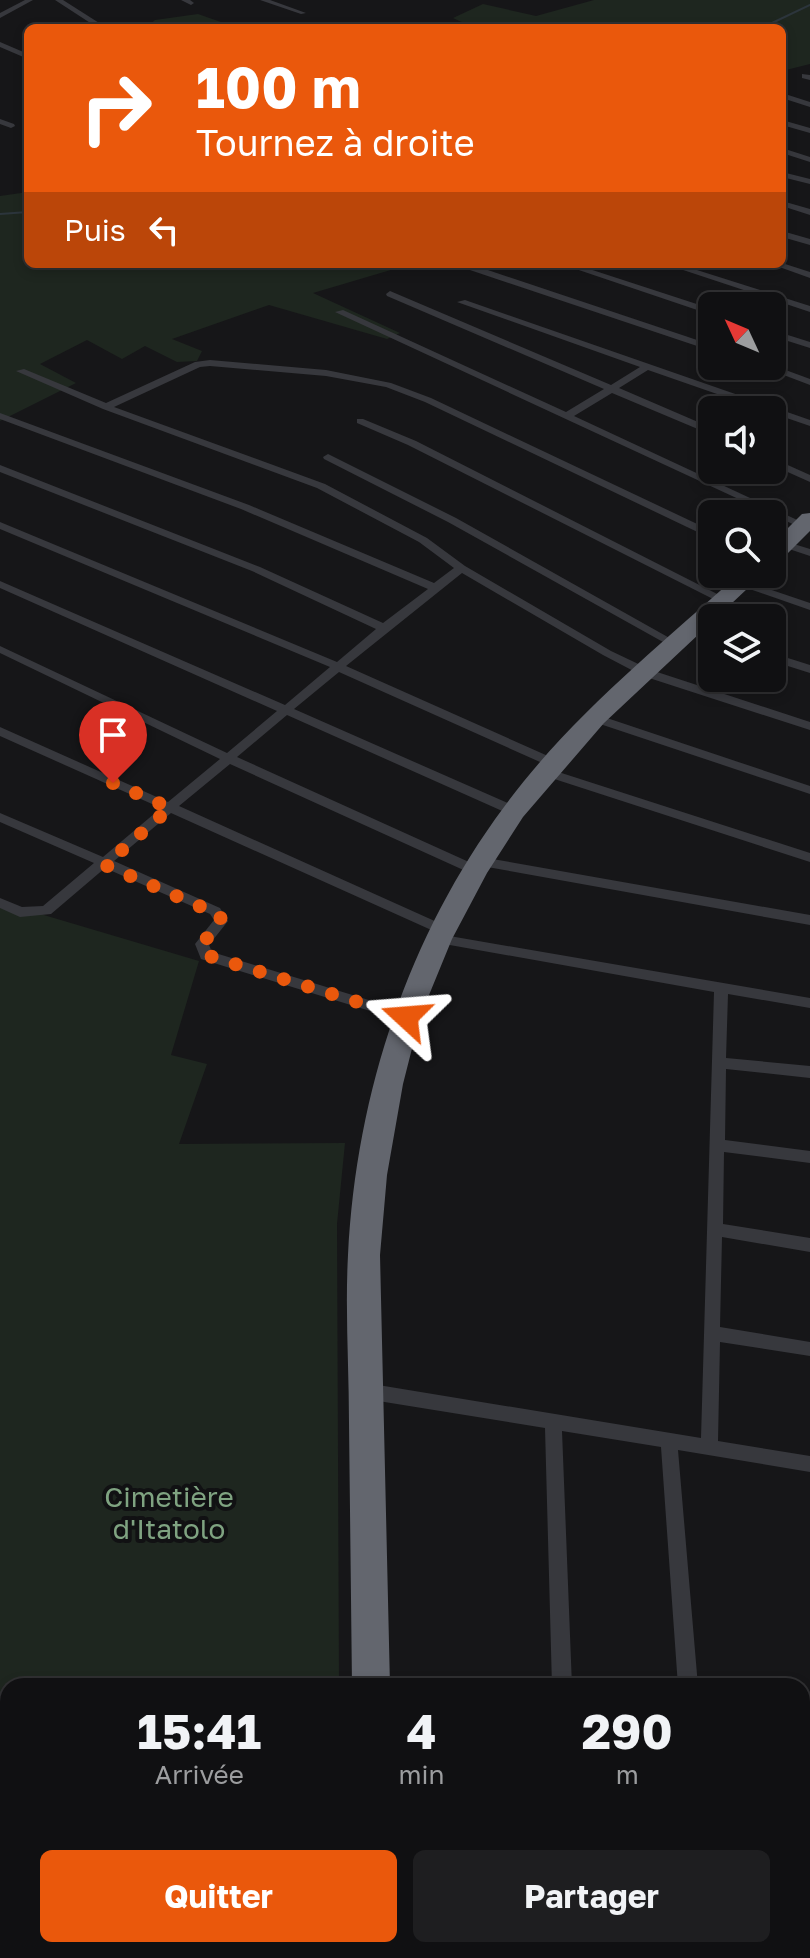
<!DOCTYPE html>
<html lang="fr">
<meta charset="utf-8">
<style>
body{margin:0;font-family:"Golos Text",sans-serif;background:#1e1e20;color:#f1f3f6;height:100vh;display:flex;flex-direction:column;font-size:30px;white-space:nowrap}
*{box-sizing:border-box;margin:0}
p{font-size:26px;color:#9c9d9f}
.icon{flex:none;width:44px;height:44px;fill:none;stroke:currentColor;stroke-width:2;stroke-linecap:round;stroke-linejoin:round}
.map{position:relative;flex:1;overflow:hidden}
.side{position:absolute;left:0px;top:1678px;width:810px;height:280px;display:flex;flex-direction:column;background:#101012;border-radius:24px 24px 0 0;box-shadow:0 4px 12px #0003,0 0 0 2px #303032}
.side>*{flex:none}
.guide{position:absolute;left:24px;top:24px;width:762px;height:244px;border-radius:12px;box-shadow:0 4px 12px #0003,0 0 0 2px #303032;background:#ea580c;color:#fff;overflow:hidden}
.needle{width:52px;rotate:314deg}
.fabs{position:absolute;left:698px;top:292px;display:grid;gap:16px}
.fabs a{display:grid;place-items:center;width:88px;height:88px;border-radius:12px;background:#101012;box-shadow:0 4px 12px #0003,0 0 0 2px #303032;font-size:40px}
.pin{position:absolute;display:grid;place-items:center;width:68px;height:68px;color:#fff;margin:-82px -34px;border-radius:50% 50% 50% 0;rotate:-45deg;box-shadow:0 0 8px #0007}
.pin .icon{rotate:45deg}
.me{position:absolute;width:88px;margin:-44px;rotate:289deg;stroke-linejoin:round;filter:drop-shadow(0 0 6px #0008)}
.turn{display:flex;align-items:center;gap:28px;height:168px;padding:0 40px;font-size:36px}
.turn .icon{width:104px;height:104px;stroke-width:2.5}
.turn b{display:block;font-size:56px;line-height:68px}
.then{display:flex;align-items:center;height:76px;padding:0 40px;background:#0003;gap:16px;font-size:30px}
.eta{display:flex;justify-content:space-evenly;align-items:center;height:136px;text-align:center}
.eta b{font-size:48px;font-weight:700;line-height:56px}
.action{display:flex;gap:16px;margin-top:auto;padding:16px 40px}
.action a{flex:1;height:92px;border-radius:12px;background:#ea580c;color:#fff;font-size:32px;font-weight:700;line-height:92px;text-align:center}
.action a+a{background:#1e1e20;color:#f1f3f6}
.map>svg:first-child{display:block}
.green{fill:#1e261f}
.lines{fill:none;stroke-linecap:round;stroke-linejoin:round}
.stream{stroke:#2c353c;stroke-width:2}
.street{fill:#37383d;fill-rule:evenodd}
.highway{fill:#63666e;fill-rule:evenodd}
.route{stroke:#ea580c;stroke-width:14;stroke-dasharray:0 25.2}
.labels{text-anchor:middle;stroke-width:8;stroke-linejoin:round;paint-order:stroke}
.near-park-label{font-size:28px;fill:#7fa381;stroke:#111113}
</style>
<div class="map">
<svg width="810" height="1958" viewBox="0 0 810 1958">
<rect width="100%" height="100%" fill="#161618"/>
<!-- green -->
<g class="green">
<path d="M594,0h216v64l-28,7v-43h-308l-21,-10 30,-14 53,12z"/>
<path d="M198,14l40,14h-92l9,-8z"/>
<path d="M28,192v72h383l-98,29 87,40 -13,6 -118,-34 -97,34 30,12 -5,10 -20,1 -32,-16 -23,13 -35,-19 -47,24 36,19 -76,38v-225z"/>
<path d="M0,902l199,59 -28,94 36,9 -28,80 166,-1 -8,81 2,462h-331v264h333v8h-341z"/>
</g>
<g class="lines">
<!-- stream -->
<g class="stream">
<path d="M188,26l7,2"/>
<path d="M586,28l186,-5 38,-18"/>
<path d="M0,214l28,-2"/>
</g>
<!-- street -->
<g class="street">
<path d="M25,0h8l-33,18v-5z"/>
<path d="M55,0h8l44,28h-9z"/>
<path d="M181,0h9l4,3 -3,2z"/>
<path d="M260,0h10l36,13 -5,1z"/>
<path d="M0,42l28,12v5l-28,-12z"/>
<path d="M802,74l8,1v5l-8,-2z"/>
<path d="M782,93l28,9v5l-28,-9z"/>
<path d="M0,119l14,5 1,2 -4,2 -11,-4z"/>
<path d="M782,120l28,8v5l-28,-8z"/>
<path d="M782,148l28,9v5l-28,-9z"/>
<path d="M782,172l28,7v5l-28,-7z"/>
<path d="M782,201l28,8v6l-28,-9z"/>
<path d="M782,231l28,8v6l-28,-8z"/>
<path d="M782,263l28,9v6l-39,-14z"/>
<path d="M460,264h10l242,81v6l-251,-84z"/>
<path d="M561,264h13l138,45v6z"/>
<path d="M665,264h13l132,42v6z"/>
<path d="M390,291l221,94 29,-18 -183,-65 8,-2 345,120v6l-38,-13v-3h-9l-115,-40 -29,18 93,40v7l-100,-42 -38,23 234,109 -1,2h-8l-464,-215 8,-2 223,102 38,-23 -217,-93 -1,-2z"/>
<path d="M772,330l38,12v6l-38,-12z"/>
<path d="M210,360l116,10 65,13 40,15 281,133v7l-4,-1 -283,-135 -39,-15 -60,-11 -116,-10 -10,1 -86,40 211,77 102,54 38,28 146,85 40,19 159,52v8l-167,-54 -40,-21 -141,-82 -116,93 211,94 2,3 -2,3h-8l-210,-94 -45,37 225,99 1,3 -1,3h-10l-222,-99 -50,42 243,110 2,3 -2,3h-10l-240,-109 -51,42 269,121 2,3 -2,3h-10l-267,-120 -57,48 106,47 8,13 -19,24 3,7 199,61 2,4 -2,4 -5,1 -205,-63 -6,-15 19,-24 -4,-6 -105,-46 -54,46 -31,3 -20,-9v-10l22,9 21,-1 51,-43 -94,-41v-9l103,44 58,-49 -161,-72v-9l168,75 52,-43 -220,-106v-7l227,107 50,-42 -277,-123v-7l285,124 45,-38 -330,-138v-7l337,140 39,-33 -124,-58 -252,-99v-7l260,102 123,56 45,-34 -187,-80 -241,-90v-6l249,92 185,78 20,-15 -35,-26 -102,-54 -214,-79 -87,-38 8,-2 82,34 89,-41z"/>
<path d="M772,365l38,14v6l-50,-19z"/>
<path d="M357,419h6l53,22 313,159 -6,3 -4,-1 -311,-157 -51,-22z"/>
<path d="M328,454l128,64 226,127 -2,2h-8l-224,-125 -124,-63 -1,-2z"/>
<path d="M772,458l38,17v7l-38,-17z"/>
<path d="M784,541l26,8v7l-30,-10 -1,-2z"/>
<path d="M742,580l68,23v7l-72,-25v-4z"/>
<path d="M691,629l21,6v7l-25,-8v-4z"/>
<path d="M772,653l38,12v8l-38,-12z"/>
<path d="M595,714l215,72v8l-219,-73 -2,-3 2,-3z"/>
<path d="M546,768l264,85v9l-268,-87 -2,-3 2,-3z"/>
<path d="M481,857l329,58v10l-334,-60 -2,-3z"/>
<path d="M438,934l372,64v10l-82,-14 -2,64 84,8v12l-84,-9 -1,71 85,11v12l-86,-11 -1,72 87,14v14l-88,-15 -2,90 90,15v14l-90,-14 -2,99 92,15v16l-132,-22 20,236h-20l-17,-239 -99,-16 10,255h-20l-7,-258 -179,-29 -6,-3 -3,-5 3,-5 6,-3 335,55 13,-446 -281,-50 -2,-3z"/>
<rect x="560" y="1950" width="22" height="8"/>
<rect x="695" y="1950" width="22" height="8"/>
</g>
<!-- highway -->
<g class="highway">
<path d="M810,513v18l-30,30 -8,2v-19l30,-30z"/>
<path d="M739,574h24l-159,149 -81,94 -36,56 -35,66 -32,78 -17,67 -16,91 -7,80 10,431h-38c-1,-88 -2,-175 -3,-263 0,-55 -4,-112 -1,-168 8,-161 60,-319 156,-448 65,-89 154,-160 235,-233z"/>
<path d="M354,1950h42l1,8h-42z"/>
</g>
</g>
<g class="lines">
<!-- route -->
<path class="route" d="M113,783l57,25 -65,57 115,50 1,6 -19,23 4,11 200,62"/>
</g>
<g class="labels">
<!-- near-park labels -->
<g class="near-park-label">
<text x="169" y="1507">Cimetière<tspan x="169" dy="32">d'Itatolo</tspan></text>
</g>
</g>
</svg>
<div class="fabs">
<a><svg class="needle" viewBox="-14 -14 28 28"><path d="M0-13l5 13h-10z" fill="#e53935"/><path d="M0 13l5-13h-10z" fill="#9c9d9f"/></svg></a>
<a><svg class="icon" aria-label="sound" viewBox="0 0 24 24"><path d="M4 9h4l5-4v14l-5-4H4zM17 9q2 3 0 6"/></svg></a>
<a><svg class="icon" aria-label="search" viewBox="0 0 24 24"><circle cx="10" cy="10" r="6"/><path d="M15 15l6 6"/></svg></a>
<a><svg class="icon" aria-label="layers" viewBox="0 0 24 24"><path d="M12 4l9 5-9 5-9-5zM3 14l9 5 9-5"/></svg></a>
</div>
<div class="pin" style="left:113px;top:783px;background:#d93025"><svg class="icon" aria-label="arrive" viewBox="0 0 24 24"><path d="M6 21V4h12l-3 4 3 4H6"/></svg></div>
<svg class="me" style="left:406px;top:1017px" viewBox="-20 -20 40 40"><path d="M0-17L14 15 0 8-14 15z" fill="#ea580c" stroke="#fff" stroke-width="4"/></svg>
<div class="guide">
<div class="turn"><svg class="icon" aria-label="right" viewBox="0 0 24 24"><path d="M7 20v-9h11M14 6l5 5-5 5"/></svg><div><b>100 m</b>Tournez à droite</div></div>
<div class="then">Puis<svg class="icon" aria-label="left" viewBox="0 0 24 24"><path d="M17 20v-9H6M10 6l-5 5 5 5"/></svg></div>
</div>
<section class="side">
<div class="eta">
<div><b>15:41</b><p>Arrivée</p></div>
<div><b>4</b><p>min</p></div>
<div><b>290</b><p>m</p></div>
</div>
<div class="action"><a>Quitter</a><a>Partager</a></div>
</section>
</div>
